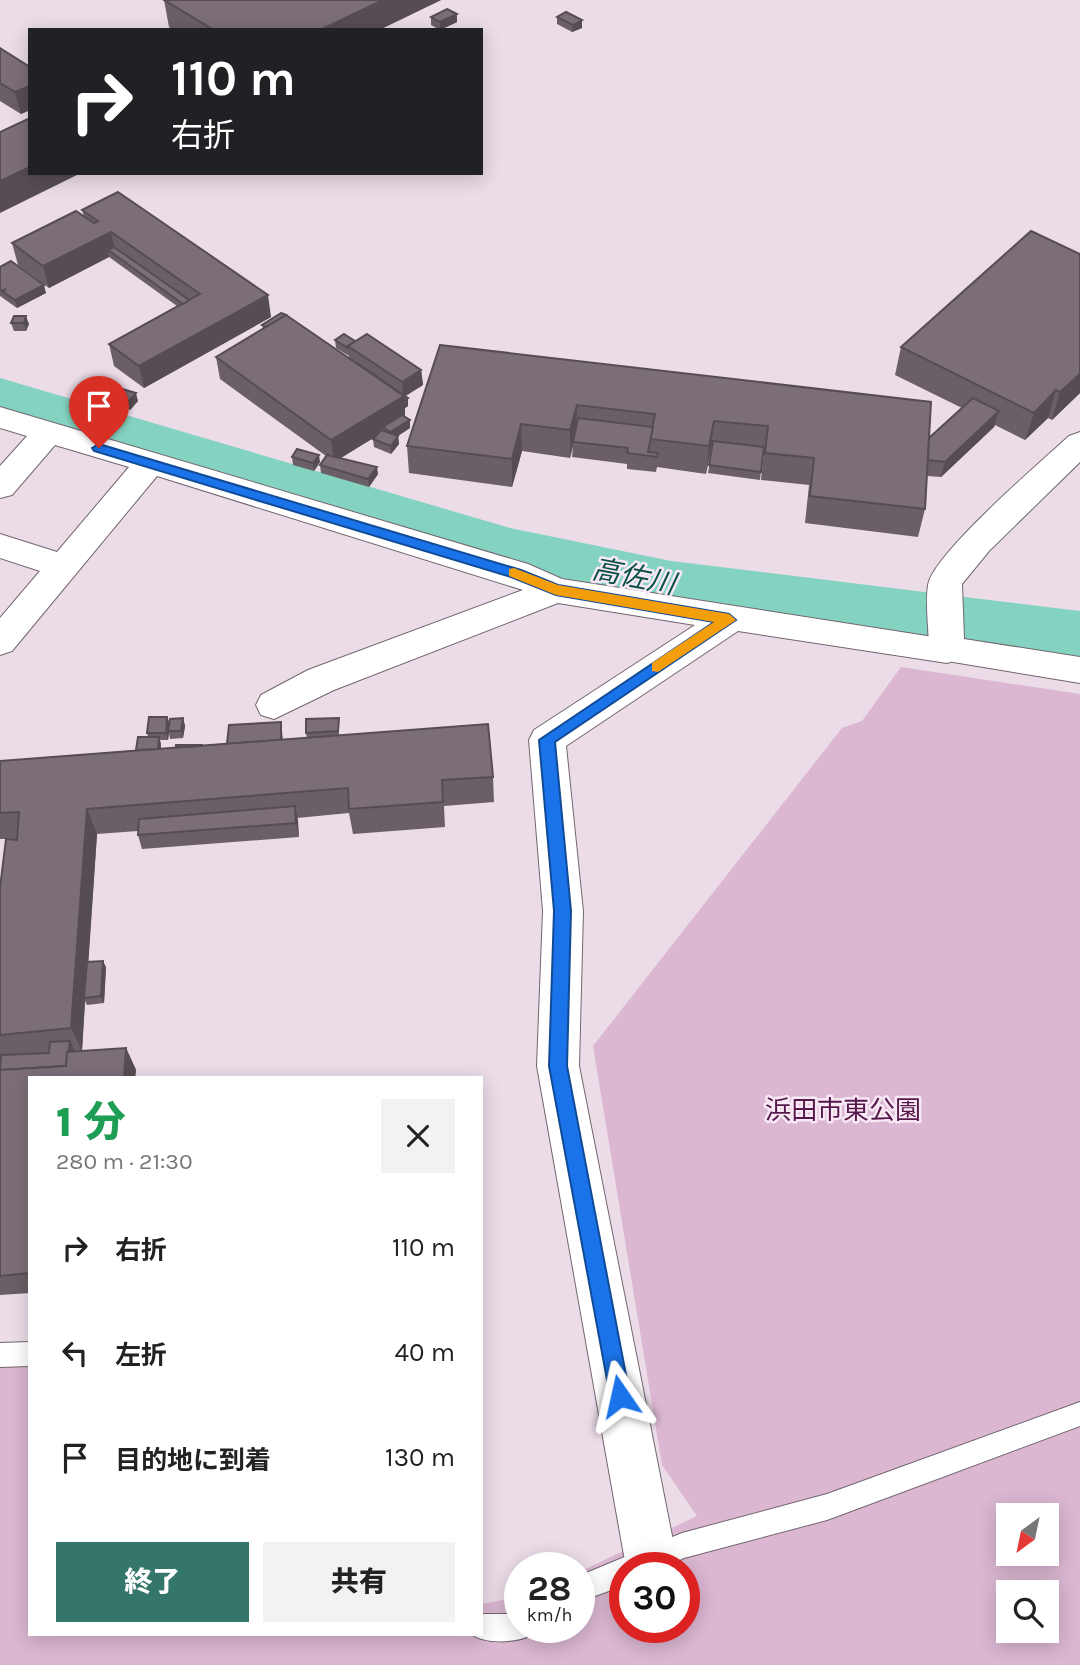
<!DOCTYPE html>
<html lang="ja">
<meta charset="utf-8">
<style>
body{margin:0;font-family:Karla,"Noto Sans JP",sans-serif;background:#f2f2f2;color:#222;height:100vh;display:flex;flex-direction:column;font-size:26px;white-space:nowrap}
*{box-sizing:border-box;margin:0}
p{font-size:23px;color:#767676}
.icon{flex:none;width:38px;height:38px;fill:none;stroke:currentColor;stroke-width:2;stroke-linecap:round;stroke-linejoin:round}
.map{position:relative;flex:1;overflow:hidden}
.panel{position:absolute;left:28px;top:1076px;width:455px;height:560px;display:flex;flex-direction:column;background:#fff;border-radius:0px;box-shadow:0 4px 18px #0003}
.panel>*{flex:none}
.guide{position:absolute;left:28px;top:28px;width:455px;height:147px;border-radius:0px;box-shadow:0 4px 18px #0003;background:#202124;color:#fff;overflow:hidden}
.needle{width:46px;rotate:213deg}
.controls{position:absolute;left:996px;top:1503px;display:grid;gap:14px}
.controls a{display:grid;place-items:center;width:63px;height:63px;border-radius:0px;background:#fff;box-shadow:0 4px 18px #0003;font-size:35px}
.speed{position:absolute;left:504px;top:1552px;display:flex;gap:14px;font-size:35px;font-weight:700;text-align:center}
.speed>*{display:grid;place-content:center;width:91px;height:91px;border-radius:50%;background:#fff;box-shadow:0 4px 18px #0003;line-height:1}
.speed small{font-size:18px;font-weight:400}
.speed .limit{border:10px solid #d22;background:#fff;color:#111}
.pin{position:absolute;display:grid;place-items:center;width:60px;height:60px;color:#fff;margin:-72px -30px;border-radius:50% 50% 50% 0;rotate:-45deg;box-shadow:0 0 7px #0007}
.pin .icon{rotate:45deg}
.me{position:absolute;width:77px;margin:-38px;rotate:349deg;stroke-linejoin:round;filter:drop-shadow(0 0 5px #0008)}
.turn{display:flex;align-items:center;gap:24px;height:147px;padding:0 28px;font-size:32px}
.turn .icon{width:91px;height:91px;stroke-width:2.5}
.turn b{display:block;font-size:49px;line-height:60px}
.round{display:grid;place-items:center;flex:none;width:74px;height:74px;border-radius:0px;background:#f2f2f2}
.headline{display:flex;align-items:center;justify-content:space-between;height:119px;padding:0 28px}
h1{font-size:42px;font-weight:800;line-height:52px;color:#1e9e55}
.primary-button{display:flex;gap:14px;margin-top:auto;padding:14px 28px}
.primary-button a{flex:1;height:80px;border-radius:0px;background:#34776a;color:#fff;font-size:28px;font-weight:800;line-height:80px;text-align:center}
.primary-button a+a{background:#f2f2f2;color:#222}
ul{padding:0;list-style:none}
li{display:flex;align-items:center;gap:21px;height:105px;padding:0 28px}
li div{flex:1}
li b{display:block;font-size:26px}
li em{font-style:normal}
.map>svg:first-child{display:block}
.green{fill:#dbb7d2;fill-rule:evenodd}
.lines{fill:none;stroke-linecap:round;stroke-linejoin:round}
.river{fill:#84d3c1;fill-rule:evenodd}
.service-casing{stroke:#72666f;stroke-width:2}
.minor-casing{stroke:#72666f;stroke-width:2}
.tertiary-casing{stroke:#72666f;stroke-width:2}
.service{fill:#fff;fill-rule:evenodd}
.minor{fill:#fff;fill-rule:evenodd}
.tertiary{fill:#fff;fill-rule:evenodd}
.wall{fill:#6a5f67}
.shaded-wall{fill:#564d54}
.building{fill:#7b6e78;stroke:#564d54;stroke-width:2}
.route{fill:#1a73e8;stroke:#114b97;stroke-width:2}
.slow{fill:#f59e0b}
.labels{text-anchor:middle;stroke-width:5;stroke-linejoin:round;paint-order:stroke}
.park-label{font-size:26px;fill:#56184c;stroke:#f8e9f4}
.water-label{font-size:28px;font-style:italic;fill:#095044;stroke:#f8e9f4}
</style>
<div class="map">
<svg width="1080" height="1665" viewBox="0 0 1080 1665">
<rect width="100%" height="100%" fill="#ebdce7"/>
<!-- green -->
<path class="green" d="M901,667l179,27v971h-1080v-317l30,-3v289h451v-30l39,-7v31h59v-56l118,-56 -35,-51 -69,-419 249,-318 20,-7zM1008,1516h38v38h-38zM625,1568h59v60h-59zM1008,1592h38v39h-38z"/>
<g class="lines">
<!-- river -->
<path class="river" d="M0,378l510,150 161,33 409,50v50l-99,-16 -310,-38 -162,-33 -509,-157z"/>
<defs>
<g id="service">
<path d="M30,1342v24l-30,1v-24z"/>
<path d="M1080,1402v24l-253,94 -143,38 -21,10h-38v17l-46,17v-26l103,-43 145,-39z"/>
<path d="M481,1614h39v14h13l-4,8c-15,7 -45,8 -58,-2h10z"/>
</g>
<path id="minor" d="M0,407l528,157 34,15 397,62 6,9 -6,9 -12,4 -209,-32 -172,115 17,165 -4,155 98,495 -3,7h-46l-3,-7 -88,-495 6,-155 -14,-171 5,-10 161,-105 -137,-22 -224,87 -60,29 -13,-4 -5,-10 5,-10 47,-25 215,-80 -366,-114 -145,175 -12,4v-37l40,-47 -40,-13v-24l57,18 72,-85 -74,-22 -43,50 -12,3v-32l27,-30 -27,-8z"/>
<path id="tertiary" d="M1080,432v30l-91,89 -27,33 2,55 116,18v26l-145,-24 -6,-9c0,-21 -4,-45 -1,-65 5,-31 114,-124 141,-149z"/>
</defs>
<!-- service casing -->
<use href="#service" class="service-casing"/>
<!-- minor casing -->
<use href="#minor" class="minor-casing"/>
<!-- tertiary casing -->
<use href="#tertiary" class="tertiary-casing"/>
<!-- service -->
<use href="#service" class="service"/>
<!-- minor -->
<use href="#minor" class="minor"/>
<!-- tertiary -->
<use href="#tertiary" class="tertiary"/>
</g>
<!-- wall -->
<g class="wall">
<path d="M164,0h277l-62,30h-206l-4,-3z"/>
<path d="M457,14v8l-17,8 -9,-5v-8z"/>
<path d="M557,17l25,3v8l-10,4 -15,-8z"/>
<path d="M0,48l30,19v43l-9,4 -21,-13z"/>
<path d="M82,210l189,107 -127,71 -30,-22 -5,-22 68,-38 -68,-49 -60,31 -31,-23 -6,-22 72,-27z"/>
<path d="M0,267l46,26 -29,15 -17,-12z"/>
<path d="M14,316l15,8 -3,7h-12l-3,-8z"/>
<path d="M262,325l87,33v-2l-13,-8 -1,-8 20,1 66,29 2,15 -18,11 3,10 -3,2v9l5,11 -12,8 1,8 -8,10 -17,-7 -1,-8 2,-2 -34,21 37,16 -9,13 -48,-14 -1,-8 6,-9 -106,-77 -4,-22 47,-28z"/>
<path d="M440,345l489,93 33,-30 -67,-33 6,-28 179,46 -28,27 -4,-2 -23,22 -30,-15 -1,2 -53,50 -14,-1 -2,33 -7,28 -113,-14 4,-38 -48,-5 3,-26h-1l-3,26 -52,-7 4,-25h-1l-5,26 -49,-7 -1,5 -29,-3v-5l-55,-7 1,-10 -3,11 -48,-7 -10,36 -103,-14 -2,-27z"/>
<path d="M111,398l27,3 -8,9 -17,-5z"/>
<path d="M292,457l28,5 -6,9 -21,-6z"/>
<path d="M167,717l2,6 14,-5 2,8 -2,12 -13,1 -1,-6 -1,7h-8l1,9 66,-5 54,-22 2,18 24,-2 -1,-5 33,-15v17l154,42 1,25 -50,4 1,21 -92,7 -4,-21 -52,5 2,19 -157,12 -4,-14v-4l-41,3 -9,128 18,5 -2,36 -17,2 -2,-4 -3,50 44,-3 10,22 -1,8h-105v215l-30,2v-407l6,-49h-6v-78l136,-11 12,-13 -1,-4z"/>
</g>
<!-- shaded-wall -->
<g class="shaded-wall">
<path d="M383,0h58l-62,30h-59z"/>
<path d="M457,14v8l-17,8v-8z"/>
<path d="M582,20v8l-10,4 1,-7z"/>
<path d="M30,86v24l-9,4 -6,-22z"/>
<path d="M30,167v6h51l-81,40v-32z"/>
<path d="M111,232l5,22 -8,-4 1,7 -60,31 -6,-22z"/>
<path d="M44,285l2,8 -29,15 -2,-8z"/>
<path d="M268,295l3,22 -127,71 -5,-22z"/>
<path d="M26,316l3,8 -3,7 -2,-8z"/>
<path d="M421,370l2,15 -19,12 4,1v8l-3,2v10l-22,9v5l-49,30 -3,-22 72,-44 -1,-14z"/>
<path d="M1080,374v19l-28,27 8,-28z"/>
<path d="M1056,390l-8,28 -23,22 9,-27z"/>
<path d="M136,393l2,8 -8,9 -2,-8z"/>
<path d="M577,405l-1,27 -3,10 -3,16v-28z"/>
<path d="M999,411l-5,16 -53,50 4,-15z"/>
<path d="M410,420v8l-19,12 -1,-8z"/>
<path d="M714,421l-3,27 -5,26 3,-28z"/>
<path d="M521,424l1,27 -10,36v-28z"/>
<path d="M398,436l1,8 -8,10v-8z"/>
<path d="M319,455l1,7 -6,9 -1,-8z"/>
<path d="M377,467l1,7 -9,13 -1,-8z"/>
<path d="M167,717l3,7 -2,16 -2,-7z"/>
<path d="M183,718l2,8 -2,12 -2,-7z"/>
<path d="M159,737l2,7 -1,15 -2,-7z"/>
<path d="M295,806l3,14 1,17 -3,-14z"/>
<path d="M87,809l10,25 -11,164h-2l1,3 -3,50 -11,-23z"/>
<path d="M103,961l3,6 -2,36 -3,-7z"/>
<path d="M70,1041l6,13 -10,17z"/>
<path d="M126,1048l10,22 -1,8h-11z"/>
</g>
<!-- building -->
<g class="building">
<path d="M164,0h219l-63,30h-106z"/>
<path d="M447,9l10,5 -17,8 -9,-5z"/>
<path d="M566,12l16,8 -9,5 -16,-8z"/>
<path d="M0,48l30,19v19l-15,6 -15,-9z"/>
<path d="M30,118v49l-30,14v-49z"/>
<path d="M118,192l150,103 -129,71 -30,-22 91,-50 -89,-62 -68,34 -31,-23 64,-32 18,12 4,-2 -16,-11z"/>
<path d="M1031,231l49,23v120l-20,18 -4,-2 -22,23 -133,-66z"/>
<path d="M114,247l75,53 -6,4 -75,-54z"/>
<path d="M11,261l33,24 -29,15 -12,-8 3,-3 -4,2 -2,-1v-23z"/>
<path d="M281,313l5,2 -20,12 -4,-2z"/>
<path d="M286,315l118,81 -73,44 -115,-83z"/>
<path d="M14,316h12l-2,7h-13z"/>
<path d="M344,334l11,7 -7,5v2l-13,-8z"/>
<path d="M367,334l54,36 -19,12 -54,-36z"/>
<path d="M440,345l491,57 -6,107 -115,-13 4,-38 -49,-5 3,-27 -54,-5 -5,25 -59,-7 5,-25 -78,-9 -7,25 -49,-6 -9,35 -105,-13z"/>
<path d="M357,363l51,35 -4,2v-4z"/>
<path d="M119,388l17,5 -8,9 -17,-4z"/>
<path d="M973,398l26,13 -54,51 -17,-2 1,-22z"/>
<path d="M402,415l8,5 -20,12 -7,-5z"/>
<path d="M578,418l75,9 -5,25 10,1 -1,4 -30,-4 1,-5 -55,-6z"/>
<path d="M381,430l17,6 -7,10 -18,-7z"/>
<path d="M713,441l51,6 -3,25 -52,-7z"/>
<path d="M297,449l22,6 -6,8 -21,-6z"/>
<path d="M327,455l50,12 -9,12 -48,-14z"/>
<path d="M149,717h18l-1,16h-19z"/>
<path d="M183,718l-2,13h-13l2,-12z"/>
<path d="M339,718l-1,13 -32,2v-14z"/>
<path d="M281,722v18l-54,4 2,-19z"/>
<path d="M488,724l5,53 -51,3 1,22 -94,7 -1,-21 -261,21 -16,219 -71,7v-147l6,-49 11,1 2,-28 -19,1v-52z"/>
<path d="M138,737h21l-1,12 -22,1z"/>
<path d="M176,745h26v1l-26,1z"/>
<path d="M295,806l1,17 -158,12 1,-16z"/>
<path d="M103,961l-2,35 -17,2 3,-36z"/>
<path d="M70,1041l-4,25 -66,4 1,-15 48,-2 1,-11z"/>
<path d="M126,1048l-2,30h-94v195l-30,3v-206l66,-4 1,-14z"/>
</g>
<!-- route -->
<path class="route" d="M99,444l422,126 37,15 171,29 7,6 -181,122 16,169 -4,155 63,330 -3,7 -7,3 -7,-3 -3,-7 -61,-330 5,-155 -15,-171 175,-118 -158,-27 -45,-18 -417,-126 -2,-3z"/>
<!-- slow -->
<path class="slow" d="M514,568l44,17 171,29 7,6 -78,52 -6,-1v-8l62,-41 -158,-27 -47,-19v-7z"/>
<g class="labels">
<!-- park labels -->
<g class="park-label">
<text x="843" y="1119">浜田市東公園</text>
</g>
<!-- water labels -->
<g class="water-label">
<text transform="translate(634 576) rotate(11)" y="10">高佐川</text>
</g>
</g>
</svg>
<div class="controls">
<a><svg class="needle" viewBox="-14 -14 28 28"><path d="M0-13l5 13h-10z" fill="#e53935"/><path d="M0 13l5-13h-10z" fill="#767676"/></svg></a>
<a><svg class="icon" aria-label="search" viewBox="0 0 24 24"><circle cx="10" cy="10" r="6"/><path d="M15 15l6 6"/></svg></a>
</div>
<div class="speed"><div>28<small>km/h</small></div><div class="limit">30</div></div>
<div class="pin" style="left:99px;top:448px;background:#d93025"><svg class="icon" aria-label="arrive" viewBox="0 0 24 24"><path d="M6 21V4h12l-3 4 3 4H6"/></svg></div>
<svg class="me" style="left:620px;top:1396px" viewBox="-20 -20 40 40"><path d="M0-17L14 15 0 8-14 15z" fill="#1a73e8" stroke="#fff" stroke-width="4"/></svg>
<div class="guide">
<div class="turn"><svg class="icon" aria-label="right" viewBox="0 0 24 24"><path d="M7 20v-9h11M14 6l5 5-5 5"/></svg><div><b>110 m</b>右折</div></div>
</div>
<section class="panel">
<div class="headline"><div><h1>1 分</h1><p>280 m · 21:30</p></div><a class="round"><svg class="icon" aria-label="close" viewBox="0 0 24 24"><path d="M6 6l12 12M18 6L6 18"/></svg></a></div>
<ul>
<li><svg class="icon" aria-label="right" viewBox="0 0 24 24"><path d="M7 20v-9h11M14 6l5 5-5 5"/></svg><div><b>右折</b></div><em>110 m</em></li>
<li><svg class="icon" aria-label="left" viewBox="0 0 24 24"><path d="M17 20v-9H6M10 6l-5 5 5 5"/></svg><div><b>左折</b></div><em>40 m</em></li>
<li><svg class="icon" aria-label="arrive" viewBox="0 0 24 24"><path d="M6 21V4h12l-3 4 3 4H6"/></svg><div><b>目的地に到着</b></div><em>130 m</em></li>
</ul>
<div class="primary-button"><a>終了</a><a>共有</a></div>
</section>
</div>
